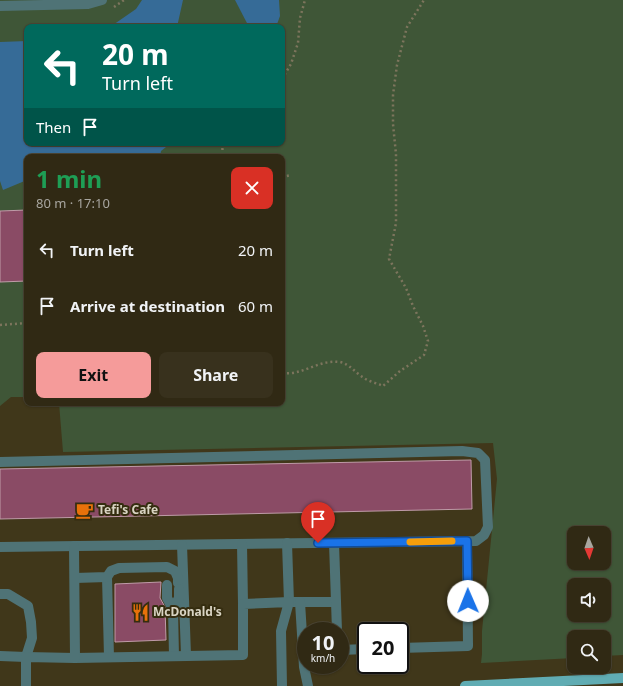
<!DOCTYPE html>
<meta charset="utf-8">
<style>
body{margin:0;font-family:"Noto Sans",sans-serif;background:#38311d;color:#f1f3f6;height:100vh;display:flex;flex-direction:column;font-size:15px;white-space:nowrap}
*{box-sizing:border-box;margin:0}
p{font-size:13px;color:#a8a6a0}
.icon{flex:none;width:22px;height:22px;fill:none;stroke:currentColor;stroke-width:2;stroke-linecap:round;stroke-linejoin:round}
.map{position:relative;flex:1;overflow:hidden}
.drawer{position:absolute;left:24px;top:154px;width:261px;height:252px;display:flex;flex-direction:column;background:#302914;border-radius:8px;box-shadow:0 1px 3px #0004,0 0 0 1px #4b4534}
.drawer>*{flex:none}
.banner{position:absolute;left:24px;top:24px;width:261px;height:122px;border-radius:8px;box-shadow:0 1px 3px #0004,0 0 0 1px #4b4534;background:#00695c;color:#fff;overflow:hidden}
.needle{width:26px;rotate:178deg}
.fabs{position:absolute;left:567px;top:526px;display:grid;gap:8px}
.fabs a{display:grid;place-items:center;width:44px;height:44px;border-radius:8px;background:#302914;box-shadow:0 1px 3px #0004,0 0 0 1px #4b4534;font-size:20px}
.speed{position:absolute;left:297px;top:622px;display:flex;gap:8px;font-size:20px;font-weight:700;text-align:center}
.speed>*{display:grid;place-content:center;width:52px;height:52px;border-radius:50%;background:#302914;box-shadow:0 1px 3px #0004,0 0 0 1px #4b4534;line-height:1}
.speed small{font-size:10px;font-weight:400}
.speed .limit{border:2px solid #111;border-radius:6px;background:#fff;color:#111}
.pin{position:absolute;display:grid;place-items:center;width:34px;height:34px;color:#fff;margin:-41px -17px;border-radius:50% 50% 50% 0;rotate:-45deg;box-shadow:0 0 4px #0007}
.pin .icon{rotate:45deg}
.me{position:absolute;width:44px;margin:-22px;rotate:359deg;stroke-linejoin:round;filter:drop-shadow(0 0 3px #0008)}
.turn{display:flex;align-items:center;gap:14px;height:84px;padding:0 12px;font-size:18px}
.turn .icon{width:52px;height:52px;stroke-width:2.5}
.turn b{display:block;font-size:28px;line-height:34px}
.then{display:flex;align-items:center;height:38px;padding:0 12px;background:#0003;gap:8px;font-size:15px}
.round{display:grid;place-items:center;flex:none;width:42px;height:42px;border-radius:8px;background:#38311d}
.summary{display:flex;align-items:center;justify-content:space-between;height:68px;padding:0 12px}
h1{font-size:24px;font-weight:700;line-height:30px;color:#1e9e55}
.button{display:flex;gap:8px;margin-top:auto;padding:8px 12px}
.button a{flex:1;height:46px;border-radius:8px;background:#f59b9a;color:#111;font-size:16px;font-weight:700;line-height:46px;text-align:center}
.button a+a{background:#38311d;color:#f1f3f6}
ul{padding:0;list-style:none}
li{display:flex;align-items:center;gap:12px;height:56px;padding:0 12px}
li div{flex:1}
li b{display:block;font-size:15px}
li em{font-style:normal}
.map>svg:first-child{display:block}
.green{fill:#3f5637;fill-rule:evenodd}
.water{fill:#366b97}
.building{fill:#8a4b65;stroke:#bf9ba8}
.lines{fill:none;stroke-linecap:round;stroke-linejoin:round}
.path{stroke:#7d755d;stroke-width:2.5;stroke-dasharray:2 3;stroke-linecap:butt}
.minor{stroke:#4f7376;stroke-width:10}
.major{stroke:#60acb3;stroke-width:10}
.route-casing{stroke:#114b97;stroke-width:10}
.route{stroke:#1a73e8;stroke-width:7}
.slow{stroke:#f59e0b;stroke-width:7}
.labels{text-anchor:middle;stroke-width:4;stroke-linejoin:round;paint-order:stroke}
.poi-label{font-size:12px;font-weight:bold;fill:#d9d4c3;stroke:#352d10;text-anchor:start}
</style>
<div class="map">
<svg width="623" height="686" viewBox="0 0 623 686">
<rect width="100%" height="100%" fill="#40371a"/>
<!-- green -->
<path class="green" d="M0,0h623v655l-19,1v-19h-30v21l-93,5 1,-9v-23l15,-152 -4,-36 -430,9 -4,-49h223v-246h-255v240h-16l-11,9zM27,27h255v116h-255zM574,533h30v30h-30zM574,585h30v30h-30z"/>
<!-- water -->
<g class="water">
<path d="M142,0h41l-6,27h-67l26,-18z"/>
<path d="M235,0h44l1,16 -4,11h-27z"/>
<path d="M27,41v102h144l-10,8 -1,6h-133v23l-24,10 -3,-9v-139z"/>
</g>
<!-- building -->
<g class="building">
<path d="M27,210v71l-27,1v-71z"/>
<path d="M471,460l1,49 -472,10v-50z"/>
<path d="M161,582l-1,16 5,9 1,33 -51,2v-58z"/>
</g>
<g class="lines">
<!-- path -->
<g class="path">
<path d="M114,7l10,-7"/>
<path d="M282,79l9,-15 7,-21 2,-25 5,-18"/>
<path d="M222,143l1,14"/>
<path d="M282,177l9,-2"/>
<path d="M0,325l27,-2"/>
<path d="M282,373c20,3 37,-14 58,-11 9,2 14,9 21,14 6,5 15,7 22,10l17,-15 24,-16 4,-14 -5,-15 -10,-20 -7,-18 -17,-29 7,-36v-69l-3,-30v-29l4,-30 10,-38 17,-27"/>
</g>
<!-- minor -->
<g class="minor">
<path d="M0,6l88,-2 14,-4"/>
<path d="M0,462l462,-11 16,2 7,7 3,67 -4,8 -8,6 -476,6"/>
<path d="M287,543l2,59h47"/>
<path d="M334,543l3,88"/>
<path d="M242,544l1,60"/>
<path d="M182,545l4,110"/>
<path d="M107,577l2,80"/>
<path d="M75,578l32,-1 4,-6 8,-3 48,-1 8,4 3,7v5"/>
<path d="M167,585v13l6,11"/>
<path d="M0,594h8l20,12 3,16 1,16 -6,19 -26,-1"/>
<path d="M300,602l4,65 4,19"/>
<path d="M400,648l68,-2 -1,-105"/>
<path d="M340,650l26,-1"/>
<path d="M174,656l-1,-47 6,-11v-9"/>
<path d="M75,658l168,-3v-51l46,-2 -8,29 1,55"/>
<path d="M26,686v-29l49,1 -1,-112"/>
</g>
<!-- major -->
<path class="major" d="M465,686l158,-8"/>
</g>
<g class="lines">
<defs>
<path id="route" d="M318,543l149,-2 1,60"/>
</defs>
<!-- route casing -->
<use href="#route" class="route-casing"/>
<!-- route -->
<use href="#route" class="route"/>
<!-- slow -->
<path class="slow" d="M410,542l42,-1"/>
</g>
<!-- icons -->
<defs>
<symbol id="cafe-bare" viewBox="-9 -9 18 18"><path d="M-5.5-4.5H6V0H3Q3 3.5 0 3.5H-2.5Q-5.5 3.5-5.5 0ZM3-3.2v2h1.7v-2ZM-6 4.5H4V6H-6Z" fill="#e8710a" stroke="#352d10" stroke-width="2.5" paint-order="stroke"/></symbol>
<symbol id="restaurant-bare" viewBox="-9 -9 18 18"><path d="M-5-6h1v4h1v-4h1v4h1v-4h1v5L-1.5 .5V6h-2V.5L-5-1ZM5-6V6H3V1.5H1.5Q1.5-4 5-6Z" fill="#e8710a" stroke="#352d10" stroke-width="2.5" paint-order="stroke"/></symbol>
</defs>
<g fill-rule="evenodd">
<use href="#cafe-bare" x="72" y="498" width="25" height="25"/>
<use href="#restaurant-bare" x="128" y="600" width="25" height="25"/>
</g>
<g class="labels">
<!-- poi labels -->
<g class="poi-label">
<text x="98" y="514">Tefi's Cafe</text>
<text x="153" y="616">McDonald's</text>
</g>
</g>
</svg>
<div class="fabs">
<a><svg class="needle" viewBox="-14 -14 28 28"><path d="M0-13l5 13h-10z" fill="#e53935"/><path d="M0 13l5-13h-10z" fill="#a8a6a0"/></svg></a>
<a><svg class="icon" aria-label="sound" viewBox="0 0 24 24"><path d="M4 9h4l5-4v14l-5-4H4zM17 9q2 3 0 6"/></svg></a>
<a><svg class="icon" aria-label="search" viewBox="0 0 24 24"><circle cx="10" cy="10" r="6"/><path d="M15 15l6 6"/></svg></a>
</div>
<div class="speed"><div>10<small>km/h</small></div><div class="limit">20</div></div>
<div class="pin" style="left:318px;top:543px;background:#d93025"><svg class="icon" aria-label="arrive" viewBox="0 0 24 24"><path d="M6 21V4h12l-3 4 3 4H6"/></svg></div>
<svg class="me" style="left:468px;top:601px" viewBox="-20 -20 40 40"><circle r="19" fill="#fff"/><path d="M0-13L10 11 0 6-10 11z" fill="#1a73e8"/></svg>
<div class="banner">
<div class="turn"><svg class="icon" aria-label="left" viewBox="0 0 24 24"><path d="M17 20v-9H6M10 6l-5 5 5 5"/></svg><div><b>20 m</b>Turn left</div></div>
<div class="then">Then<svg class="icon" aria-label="arrive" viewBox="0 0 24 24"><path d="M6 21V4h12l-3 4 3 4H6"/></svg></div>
</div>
<section class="drawer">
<div class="summary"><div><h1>1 min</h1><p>80 m · 17:10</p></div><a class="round" style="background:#d93025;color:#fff"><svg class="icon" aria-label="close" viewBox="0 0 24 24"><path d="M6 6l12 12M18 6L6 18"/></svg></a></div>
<ul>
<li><svg class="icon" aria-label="left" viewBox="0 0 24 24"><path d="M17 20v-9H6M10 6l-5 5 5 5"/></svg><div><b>Turn left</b></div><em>20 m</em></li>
<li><svg class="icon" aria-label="arrive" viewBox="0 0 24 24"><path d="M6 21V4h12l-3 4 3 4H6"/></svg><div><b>Arrive at destination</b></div><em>60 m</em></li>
</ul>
<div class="button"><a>Exit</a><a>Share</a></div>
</section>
</div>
